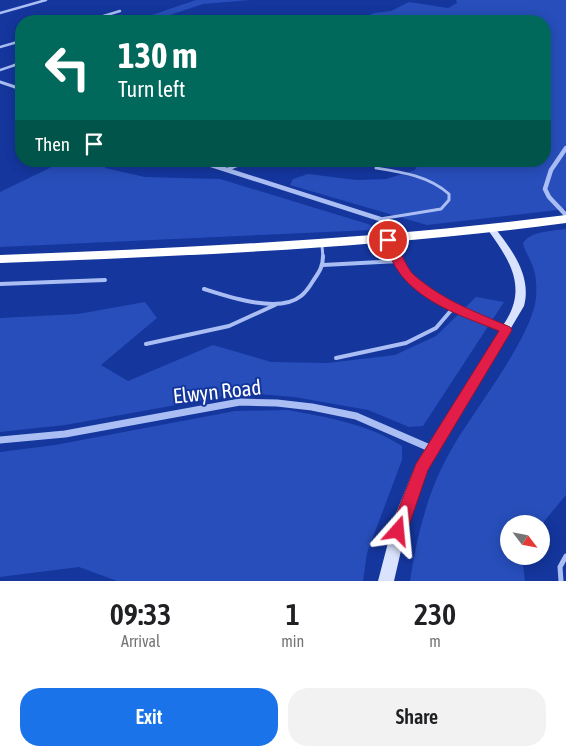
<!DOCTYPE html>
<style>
body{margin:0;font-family:"Asap Condensed",sans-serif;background:#f2f2f2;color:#202124;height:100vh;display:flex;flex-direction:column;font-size:19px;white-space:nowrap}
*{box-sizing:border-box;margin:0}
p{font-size:16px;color:#757577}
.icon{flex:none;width:28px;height:28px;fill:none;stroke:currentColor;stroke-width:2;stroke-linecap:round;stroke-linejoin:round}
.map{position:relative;height:581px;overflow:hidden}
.details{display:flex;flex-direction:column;background:#fff;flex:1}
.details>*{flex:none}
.hud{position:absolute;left:15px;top:15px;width:536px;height:152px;border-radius:20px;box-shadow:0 2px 12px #0003;background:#00695c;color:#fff;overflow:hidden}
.needle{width:32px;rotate:122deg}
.tools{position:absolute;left:500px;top:515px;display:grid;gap:10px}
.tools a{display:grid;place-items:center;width:50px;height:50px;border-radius:50%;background:#fff;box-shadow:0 2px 12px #0003;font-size:25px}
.pin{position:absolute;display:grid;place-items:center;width:42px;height:42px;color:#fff;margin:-21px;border:2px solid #fff;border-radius:50%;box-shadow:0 1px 5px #0007}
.me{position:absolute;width:55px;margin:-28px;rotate:18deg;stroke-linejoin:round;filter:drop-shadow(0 0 4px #0008)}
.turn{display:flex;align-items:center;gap:18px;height:105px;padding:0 20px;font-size:22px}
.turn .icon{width:65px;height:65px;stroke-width:2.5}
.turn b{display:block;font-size:35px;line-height:42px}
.then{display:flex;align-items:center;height:48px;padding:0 20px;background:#0003;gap:10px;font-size:19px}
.eta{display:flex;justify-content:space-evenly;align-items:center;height:85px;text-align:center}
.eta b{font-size:30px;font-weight:600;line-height:35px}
.primary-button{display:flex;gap:10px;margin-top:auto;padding:10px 20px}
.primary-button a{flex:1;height:58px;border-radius:20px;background:#1a73e8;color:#fff;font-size:20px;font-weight:600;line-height:58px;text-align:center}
.primary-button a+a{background:#f2f2f2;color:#202124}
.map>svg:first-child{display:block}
.green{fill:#274ebb}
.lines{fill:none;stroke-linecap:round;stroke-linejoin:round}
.lane-far4{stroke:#aabef4;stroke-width:2}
.lane-far3{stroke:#aabef4;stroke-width:2.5}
.lane-far2{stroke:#aabef4;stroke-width:3}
.lane-far1{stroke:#aabef4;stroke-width:4}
.lane{stroke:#aabef4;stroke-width:5}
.street-far3{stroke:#aabef4;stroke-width:2.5}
.street-far2{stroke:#aabef4;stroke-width:3}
.street-far1{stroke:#aabef4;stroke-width:4.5}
.street{stroke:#aabef4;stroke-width:7}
.secondary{fill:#dae3fd;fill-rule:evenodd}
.highway{fill:#fff;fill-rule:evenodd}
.route{fill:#e11d48;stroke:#92132f}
.labels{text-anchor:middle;stroke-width:4;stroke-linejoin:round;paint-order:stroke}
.near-street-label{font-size:21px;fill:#fff;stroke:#14369d}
</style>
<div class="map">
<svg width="566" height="581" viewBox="0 0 566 581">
<rect width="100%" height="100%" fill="#14369d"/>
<!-- green -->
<g class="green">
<path d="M196,0h54l-47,4 -48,16 -15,1 6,-4z"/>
<path d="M456,0h110v209l-139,16 -137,-40 3,-6 15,-5 49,6 29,-1 29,-9 5,-9h125v-140h-189l18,-8 17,-2 18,-9 39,6 9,-5z"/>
<path d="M64,161h44l-3,7 40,9 75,2 151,46v5l-371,17v-55z"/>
<path d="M566,229v266l-25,30 -32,-1v32h13l3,25h-115c7,-47 19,-95 44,-136 21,-36 79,-109 82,-148 1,-13 0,-26 -6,-37 -3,-7 -6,-11 -7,-17 8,-12 29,-12 43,-14z"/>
<path d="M476,297l28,5 -81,124 -14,1 -41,-17 -74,-13 -51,-4 -178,32 -65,7v-114l78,-4 67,-12 12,16 -56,47 27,16 85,-36 58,17 56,1 68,-8 41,-19z"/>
<path d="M287,410c40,7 81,14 115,36v14l-35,93 -4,28h-246l-38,-14 -79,10v-125l55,-7 180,-34z"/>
</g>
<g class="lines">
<!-- lane-far4 -->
<path class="lane-far4" d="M14,65l7,-2"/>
<!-- lane-far3 -->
<path class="lane-far3" d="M0,70l18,-6"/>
<!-- lane-far2 -->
<g class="lane-far2">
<path d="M376,168c26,4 53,8 73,26v6l-8,9 -61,10"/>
<path d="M226,170l22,-9"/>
<path d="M388,241l8,17"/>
<path d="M322,245l1,13"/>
</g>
<!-- lane-far1 -->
<g class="lane-far1">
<path d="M396,256c22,43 69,56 110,74"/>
<path d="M323,265l76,-4"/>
<path d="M0,284l105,-4"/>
<path d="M204,289c25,8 75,25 97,7 5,-4 9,-10 12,-15 6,-9 10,-14 10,-25"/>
<path d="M146,344l83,-18 46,-21"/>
<path d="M336,358l70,-15 30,-15 18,-21"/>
</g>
<!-- lane -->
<path class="lane" d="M561,581l-1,-14 6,-11"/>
<!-- street-far3 -->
<g class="street-far3">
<path d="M0,13l46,-13"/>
<path d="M87,21l33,-10"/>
<path d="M341,21l3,-2"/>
<path d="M0,47l21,-6"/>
</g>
<!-- street-far2 -->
<path class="street-far2" d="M0,82l21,7"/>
<!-- street-far1 -->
<g class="street-far1">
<path d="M566,148l-15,22 -6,19 4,8 17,18"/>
<path d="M199,161l181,58 8,6 3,15"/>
</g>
<!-- street -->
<path class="street" d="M0,440l65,-6 175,-32 37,1 35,4 44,9 76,33"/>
<!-- secondary -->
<path class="secondary" d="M492,227l3,1c17,22 37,48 29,78l-97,164 -18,46 -15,65h-16l17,-65 21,-52 91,-145c20,-34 1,-61 -19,-89z"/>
<!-- highway -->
<path class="highway" d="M566,215v8c-188,25 -377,33 -566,40v-8c189,-7 378,-16 566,-40z"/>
</g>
<!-- route -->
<path class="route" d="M388,237c9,3 17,30 26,38 30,26 60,36 96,52l2,3 -84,140 -21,61 -3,5 -6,3 -6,-3 -2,-5 26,-67 83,-133c-34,-14 -74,-26 -98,-56 -8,-10 -13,-24 -19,-35z"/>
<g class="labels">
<!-- near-street labels -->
<g class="near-street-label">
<text transform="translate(217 392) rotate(-6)" y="7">Elwyn Road</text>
</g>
</g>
</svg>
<div class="tools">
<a><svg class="needle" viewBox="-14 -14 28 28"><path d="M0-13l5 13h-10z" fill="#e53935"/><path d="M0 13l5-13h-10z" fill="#757577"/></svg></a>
</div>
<div class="pin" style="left:388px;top:240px;background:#d93025"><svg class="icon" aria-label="arrive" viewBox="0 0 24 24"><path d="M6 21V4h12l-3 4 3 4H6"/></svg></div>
<svg class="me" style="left:398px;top:531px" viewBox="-20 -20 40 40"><path d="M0-17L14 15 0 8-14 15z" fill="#e11d48" stroke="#fff" stroke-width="4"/></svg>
<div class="hud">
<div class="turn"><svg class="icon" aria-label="left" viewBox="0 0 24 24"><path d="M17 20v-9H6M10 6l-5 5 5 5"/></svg><div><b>130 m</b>Turn left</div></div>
<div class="then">Then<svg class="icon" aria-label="arrive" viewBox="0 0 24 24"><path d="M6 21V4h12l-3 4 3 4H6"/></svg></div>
</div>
</div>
<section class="details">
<div class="eta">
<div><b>09:33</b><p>Arrival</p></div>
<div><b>1</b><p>min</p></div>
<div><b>230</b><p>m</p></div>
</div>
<div class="primary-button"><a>Exit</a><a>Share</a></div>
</section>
